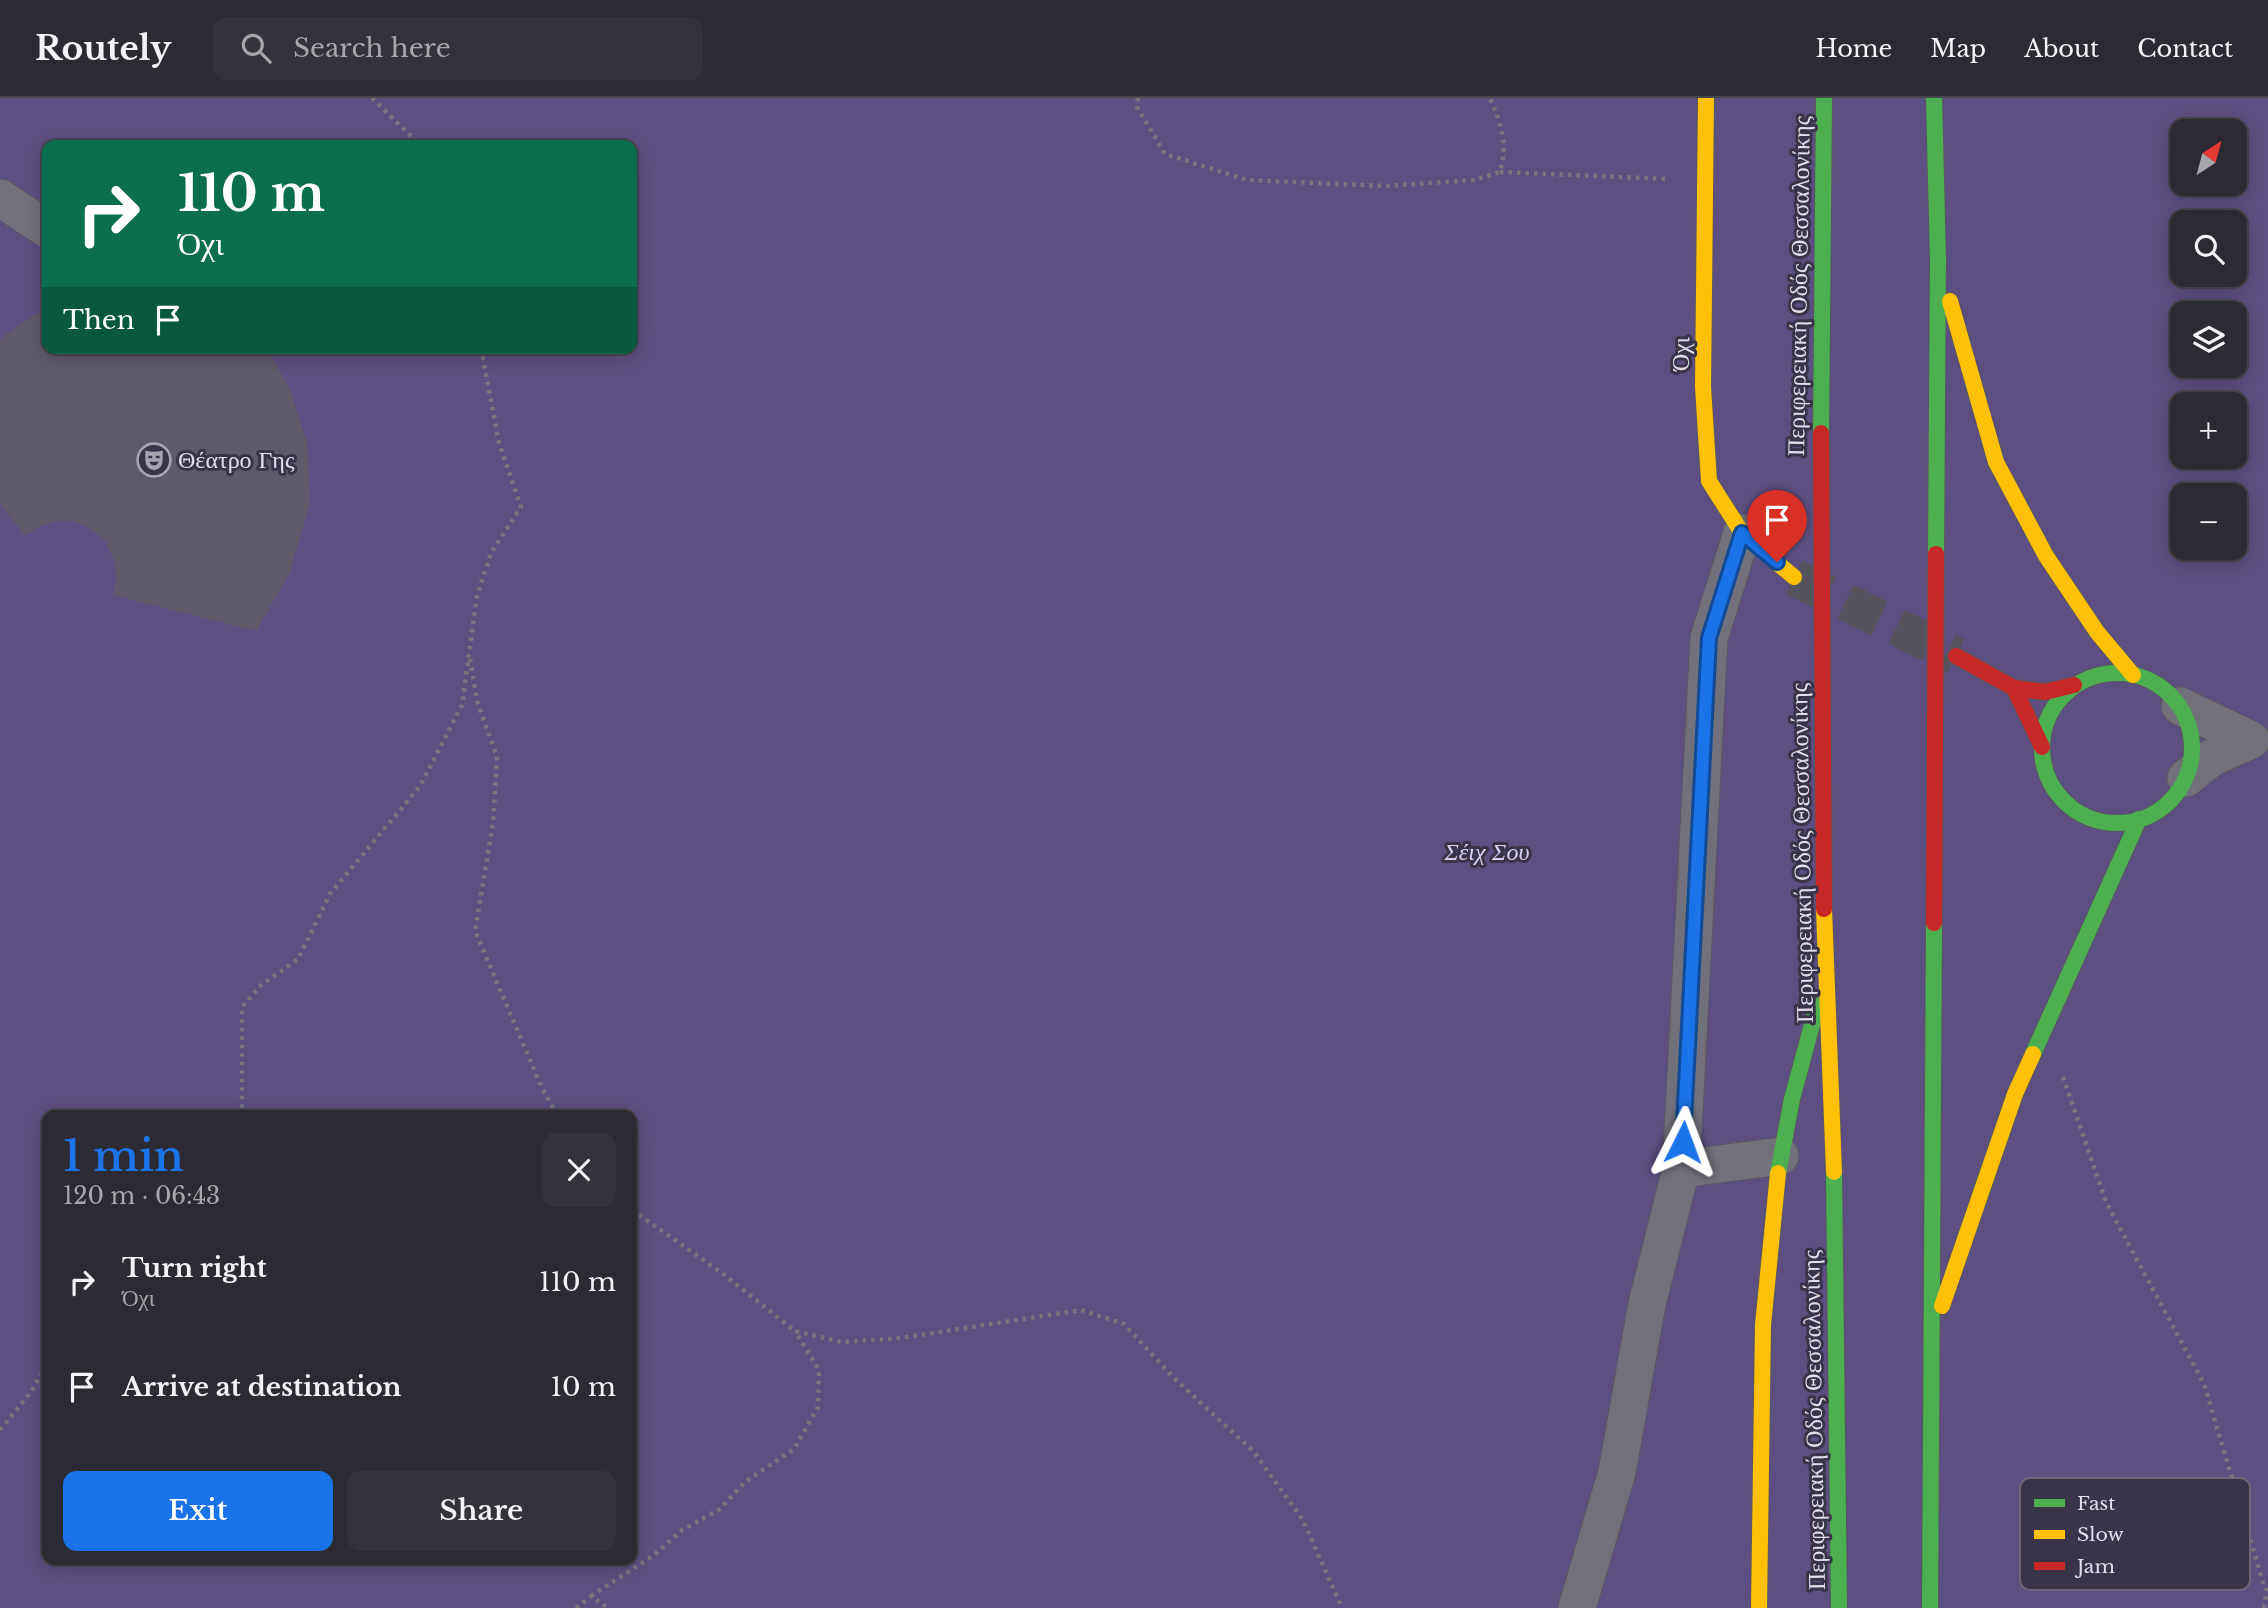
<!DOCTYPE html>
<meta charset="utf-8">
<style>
body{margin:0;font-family:"Libre Baskerville",serif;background:#34333b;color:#f1f3f6;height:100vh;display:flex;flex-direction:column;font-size:26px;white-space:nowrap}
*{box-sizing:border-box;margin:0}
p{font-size:23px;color:#a6a7ac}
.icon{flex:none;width:38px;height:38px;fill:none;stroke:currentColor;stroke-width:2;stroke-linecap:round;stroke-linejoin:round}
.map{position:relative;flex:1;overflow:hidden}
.sheet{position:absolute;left:42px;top:1012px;width:595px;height:455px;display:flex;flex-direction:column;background:#2c2b33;border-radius:14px;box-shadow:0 4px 18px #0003,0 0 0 2px #48474e}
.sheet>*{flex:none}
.guide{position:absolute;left:42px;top:42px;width:595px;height:214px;border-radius:14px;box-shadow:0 4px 18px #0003,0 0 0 2px #48474e;background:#0b6e4f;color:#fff;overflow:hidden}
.needle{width:46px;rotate:36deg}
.buttons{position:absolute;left:2170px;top:21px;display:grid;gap:14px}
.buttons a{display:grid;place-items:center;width:77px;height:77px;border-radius:14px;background:#2c2b33;box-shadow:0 4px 18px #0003,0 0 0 2px #48474e;font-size:35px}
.pin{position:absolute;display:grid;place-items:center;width:60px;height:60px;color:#fff;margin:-72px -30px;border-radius:50% 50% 50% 0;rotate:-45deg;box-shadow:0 0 7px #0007}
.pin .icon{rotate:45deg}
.me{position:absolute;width:77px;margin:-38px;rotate:3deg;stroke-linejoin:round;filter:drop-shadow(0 0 5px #0008)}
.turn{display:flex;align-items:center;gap:24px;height:147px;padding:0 21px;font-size:32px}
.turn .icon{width:91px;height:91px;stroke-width:2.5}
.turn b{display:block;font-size:49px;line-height:60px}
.then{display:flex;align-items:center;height:66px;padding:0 21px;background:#0003;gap:14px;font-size:26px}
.round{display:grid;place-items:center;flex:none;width:74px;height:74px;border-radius:14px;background:#34333b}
.overview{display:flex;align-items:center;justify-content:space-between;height:119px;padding:0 21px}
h1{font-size:42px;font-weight:600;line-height:52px;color:#1a73e8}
.action{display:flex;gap:14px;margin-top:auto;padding:14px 21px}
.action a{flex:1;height:80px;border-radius:14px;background:#1a73e8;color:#fff;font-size:28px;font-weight:600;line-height:80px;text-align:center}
.action a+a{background:#34333b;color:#f1f3f6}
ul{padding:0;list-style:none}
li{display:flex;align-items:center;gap:21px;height:105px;padding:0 21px}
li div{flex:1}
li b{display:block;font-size:26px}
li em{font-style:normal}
header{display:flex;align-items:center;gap:42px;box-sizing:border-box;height:98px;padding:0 35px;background:#2c2b33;border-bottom:2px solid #48474e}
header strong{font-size:33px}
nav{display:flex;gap:38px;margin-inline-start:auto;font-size:24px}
.search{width:490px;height:63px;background:#34333b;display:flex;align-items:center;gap:18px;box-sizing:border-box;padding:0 24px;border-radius:14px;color:#a6a7ac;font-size:26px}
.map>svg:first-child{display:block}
.forest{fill:#5d4f81;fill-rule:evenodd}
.building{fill:#5e5a69}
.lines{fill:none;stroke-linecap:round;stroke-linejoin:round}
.secondary-tunnel{stroke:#54525d;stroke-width:38;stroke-dasharray:38 19;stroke-linecap:butt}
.street-casing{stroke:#595761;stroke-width:39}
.fast-casing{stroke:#595761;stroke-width:18}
.slow-casing{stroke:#595761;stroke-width:18}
.jam-casing{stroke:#595761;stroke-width:18}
.path{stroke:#78767e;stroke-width:4.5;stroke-dasharray:3.5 5;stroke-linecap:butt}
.street{stroke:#72707a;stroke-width:37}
.fast{stroke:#4caf50;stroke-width:16}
.slow{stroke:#ffc107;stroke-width:16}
.jam{stroke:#c62828;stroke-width:16}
.route-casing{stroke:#114b97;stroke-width:18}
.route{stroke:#1a73e8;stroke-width:12}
.labels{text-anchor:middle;stroke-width:6;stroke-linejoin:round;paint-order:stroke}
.street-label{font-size:24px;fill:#e1dfec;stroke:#393448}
.poi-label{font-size:24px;fill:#e1dfec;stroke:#393448;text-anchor:start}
.park-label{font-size:24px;font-style:italic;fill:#d6cff1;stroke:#393448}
.key{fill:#393448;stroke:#6b6779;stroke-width:2}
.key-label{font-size:19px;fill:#e1dfec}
</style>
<header>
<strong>Routely</strong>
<div class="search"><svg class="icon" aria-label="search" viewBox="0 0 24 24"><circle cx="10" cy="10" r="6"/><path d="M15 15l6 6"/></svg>Search here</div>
<nav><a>Home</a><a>Map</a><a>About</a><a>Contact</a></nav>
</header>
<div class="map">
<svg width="2268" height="1510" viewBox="0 0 2268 1510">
<rect width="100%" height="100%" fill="#3b3944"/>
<!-- forest -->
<path class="forest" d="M0,0h2268v1510h-2268zM2182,33h53v53h-53zM47,47h585v203h-585zM2182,124h53v53h-53zM2182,215h53v53h-53zM2182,306h53v53h-53zM2182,397h53v53h-53zM47,1017h585v444h-585z"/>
<!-- building -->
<path class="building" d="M47,212v38h217l12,17 14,24 17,54 3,60 -21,71 -33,57 -143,-36 4,-18 -3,-17 -8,-18 -15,-13 -17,-8h-17l-17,5 -15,10 -25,-32v-165l34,-24z"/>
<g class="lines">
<!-- secondary-tunnel -->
<path class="secondary-tunnel" d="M1794,479l162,79"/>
<defs>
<g id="street">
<path d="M0,100l47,31"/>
<path d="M2180,608l71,34 -40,18 -25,20"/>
<path d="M1681,1071l99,-13"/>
<path d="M1577,1510l40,-136 30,-168 34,-135 28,-531 33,-105"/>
</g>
<g id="fast">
<path d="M1934,0l4,161 -2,295"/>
<path d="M1821,335l3,-335"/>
<circle cx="2117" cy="650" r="75"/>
<path d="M2033,956l106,-235"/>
<path d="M1834,1074l5,436"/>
<path d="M1778,1075l14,-74 25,-93"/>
<path d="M1930,1510l4,-685"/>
</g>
<g id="slow">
<path d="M1706,0l-3,289 6,94 33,52 52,44"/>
<path d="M1950,203l46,161 50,94 51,76 36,43"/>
<path d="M1824,811l10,263"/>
<path d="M1942,1208l73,-212 18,-40"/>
<path d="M1759,1510l4,-283 15,-152"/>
</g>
<g id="jam">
<path d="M1821,335l3,476"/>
<path d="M1956,558l58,32"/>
<path d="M2042,649l-28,-59 31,4 29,-7"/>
<path d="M1934,825l2,-369"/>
</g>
</defs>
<!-- street casing -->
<use href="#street" class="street-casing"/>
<!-- fast casing -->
<use href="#fast" class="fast-casing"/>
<!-- slow casing -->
<use href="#slow" class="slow-casing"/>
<!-- jam casing -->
<use href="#jam" class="jam-casing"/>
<!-- path -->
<g class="path">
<path d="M372,0l48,47"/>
<path d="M1138,0l-1,9 28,47 82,26 139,6 88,-6 26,-8c8,-28 1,-48 -10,-74"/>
<path d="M1500,74l167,7"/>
<path d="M470,561l7,42 20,56 -4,66 -18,108 67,157 15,27"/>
<path d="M2063,979l43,125 98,182 61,205"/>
<path d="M239,1017l3,-3v-105l18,-21 38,-27 32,-65 90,-108 42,-81 15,-110 14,-42 30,-46 -22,-64 -18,-95"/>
<path d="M632,1112l90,63 73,58 47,11 59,-4 180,-28 43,14 51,55 78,72 50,69 39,88"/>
<path d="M0,1332l31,-38 16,-28"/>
<path d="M591,1498l63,-41 28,-25 38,-21 25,-27 49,-33 24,-42 1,-37 -24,-39"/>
<path d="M576,1510l15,-12 17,12"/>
<path d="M2264,1510l4,-25"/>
</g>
<!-- street -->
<use href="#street" class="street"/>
<!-- fast -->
<use href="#fast" class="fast"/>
<!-- slow -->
<use href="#slow" class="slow"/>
<!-- jam -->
<use href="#jam" class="jam"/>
</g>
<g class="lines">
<defs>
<path id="route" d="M1683,1044l26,-504 33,-105 35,29"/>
</defs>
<!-- route casing -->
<use href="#route" class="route-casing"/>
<!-- route -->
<use href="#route" class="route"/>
</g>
<!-- icons -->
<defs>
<symbol id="theatre-ring" viewBox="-11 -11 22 22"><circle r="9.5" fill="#393448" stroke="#a7a5b1" stroke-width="1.5"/><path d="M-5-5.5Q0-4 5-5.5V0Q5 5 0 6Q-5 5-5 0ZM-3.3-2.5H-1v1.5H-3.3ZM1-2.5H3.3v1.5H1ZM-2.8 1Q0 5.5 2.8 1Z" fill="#a7a5b1"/></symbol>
</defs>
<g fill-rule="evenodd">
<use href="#theatre-ring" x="135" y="343" width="38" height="38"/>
</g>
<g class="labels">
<!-- street labels -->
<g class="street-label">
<text transform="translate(1799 188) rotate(-89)" y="8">Περιφερειακή Οδός Θεσσαλονίκης</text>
<text transform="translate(1681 256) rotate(-89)" y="8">Όχι</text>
<text transform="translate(1802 755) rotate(-91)" y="8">Περιφερειακή Οδός Θεσσαλονίκης</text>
<text transform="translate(1814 1322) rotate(-91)" y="8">Περιφερειακή Οδός Θεσσαλονίκης</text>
</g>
<!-- poi labels -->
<g class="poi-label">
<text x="178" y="370">Θέατρο Γης</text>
</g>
<!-- park labels -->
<g class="park-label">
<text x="1487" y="762">Σέιχ Σου</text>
</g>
</g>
<!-- legend -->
<rect x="2020" y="1380" width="230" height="112" rx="10" class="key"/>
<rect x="2034" y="1401" width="31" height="8" fill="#4caf50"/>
<rect x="2034" y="1432" width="31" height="9" fill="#ffc107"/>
<rect x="2034" y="1464" width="31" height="8" fill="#c62828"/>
<g class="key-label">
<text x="2077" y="1412">Fast</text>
<text x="2077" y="1443">Slow</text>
<text x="2077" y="1475">Jam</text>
</g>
</svg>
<div class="buttons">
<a><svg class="needle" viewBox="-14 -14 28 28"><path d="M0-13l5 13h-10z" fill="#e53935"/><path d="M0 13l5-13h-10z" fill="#a6a7ac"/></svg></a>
<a><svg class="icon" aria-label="search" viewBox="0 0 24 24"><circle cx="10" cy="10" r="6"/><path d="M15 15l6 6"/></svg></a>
<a><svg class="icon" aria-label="layers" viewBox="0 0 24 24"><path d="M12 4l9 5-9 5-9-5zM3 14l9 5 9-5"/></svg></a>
<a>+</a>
<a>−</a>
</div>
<div class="pin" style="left:1777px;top:464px;background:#d93025"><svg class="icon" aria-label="arrive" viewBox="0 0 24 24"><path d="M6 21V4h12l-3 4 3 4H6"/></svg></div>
<svg class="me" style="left:1683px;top:1044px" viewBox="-20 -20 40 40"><path d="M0-17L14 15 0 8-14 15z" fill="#1a73e8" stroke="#fff" stroke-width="4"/></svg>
<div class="guide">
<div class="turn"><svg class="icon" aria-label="right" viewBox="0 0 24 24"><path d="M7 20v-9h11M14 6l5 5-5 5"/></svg><div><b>110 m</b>Όχι</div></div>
<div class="then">Then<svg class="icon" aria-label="arrive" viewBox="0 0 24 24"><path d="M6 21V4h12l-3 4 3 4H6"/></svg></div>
</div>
<section class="sheet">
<div class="overview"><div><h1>1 min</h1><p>120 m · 06:43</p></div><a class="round"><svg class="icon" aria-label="close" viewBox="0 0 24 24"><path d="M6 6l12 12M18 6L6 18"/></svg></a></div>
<ul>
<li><svg class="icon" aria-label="right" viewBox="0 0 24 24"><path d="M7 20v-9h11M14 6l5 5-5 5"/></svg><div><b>Turn right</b><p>Όχι</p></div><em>110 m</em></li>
<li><svg class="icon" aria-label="arrive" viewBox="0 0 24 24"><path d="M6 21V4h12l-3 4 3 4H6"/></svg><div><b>Arrive at destination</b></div><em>10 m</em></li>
</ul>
<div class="action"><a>Exit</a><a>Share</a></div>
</section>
</div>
